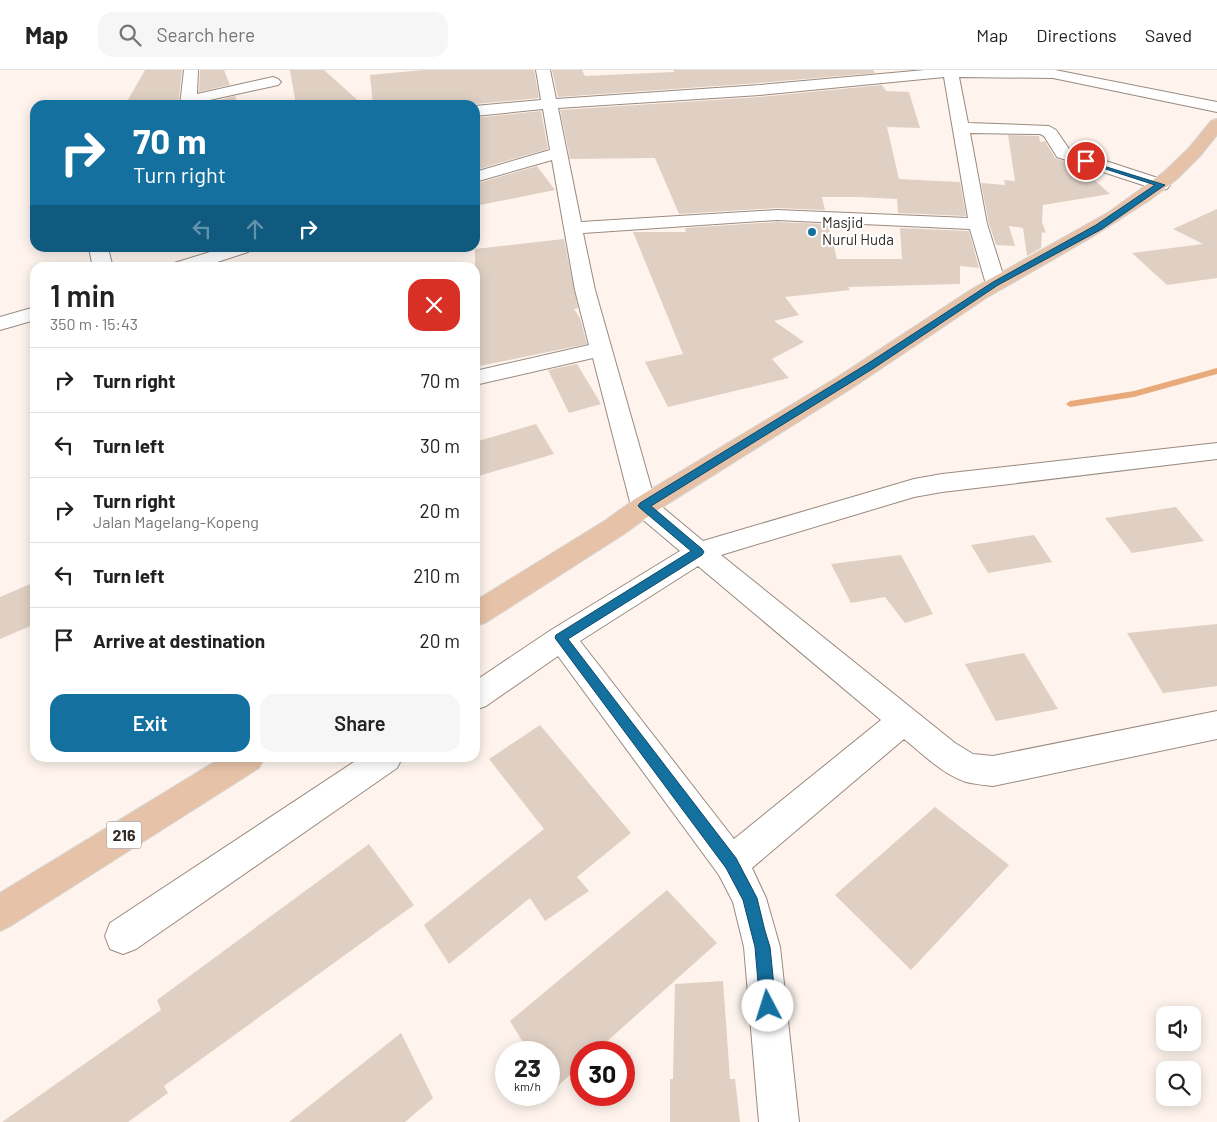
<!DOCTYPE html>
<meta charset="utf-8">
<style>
body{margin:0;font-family:Barlow,sans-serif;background:#f6f6f6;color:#222;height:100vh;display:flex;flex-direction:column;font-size:19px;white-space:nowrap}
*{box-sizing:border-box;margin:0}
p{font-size:16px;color:#767676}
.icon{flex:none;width:28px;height:28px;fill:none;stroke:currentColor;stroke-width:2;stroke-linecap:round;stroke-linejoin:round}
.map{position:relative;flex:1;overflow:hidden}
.panel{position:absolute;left:30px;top:192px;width:450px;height:500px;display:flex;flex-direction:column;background:#fff;border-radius:15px;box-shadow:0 2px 12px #0003}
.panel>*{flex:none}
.banner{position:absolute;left:30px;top:30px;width:450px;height:152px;border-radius:15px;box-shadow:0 2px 12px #0003;background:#14709f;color:#fff;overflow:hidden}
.controls{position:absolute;left:1156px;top:936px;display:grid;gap:10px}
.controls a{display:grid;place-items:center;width:45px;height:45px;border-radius:10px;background:#fff;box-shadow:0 2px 12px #0003;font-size:25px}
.speed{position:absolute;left:495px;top:971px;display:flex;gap:10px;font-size:25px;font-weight:700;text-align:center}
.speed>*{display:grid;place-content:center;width:65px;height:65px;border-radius:50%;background:#fff;box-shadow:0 2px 12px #0003;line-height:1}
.speed small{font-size:12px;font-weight:400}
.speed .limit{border:8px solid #d22;background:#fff;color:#111}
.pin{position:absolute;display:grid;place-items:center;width:42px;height:42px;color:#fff;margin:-21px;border:2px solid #fff;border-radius:50%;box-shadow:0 1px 5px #0007}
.me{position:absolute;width:55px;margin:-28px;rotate:355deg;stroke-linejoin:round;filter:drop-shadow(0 0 4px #0008)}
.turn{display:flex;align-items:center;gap:18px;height:105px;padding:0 20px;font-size:22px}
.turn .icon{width:65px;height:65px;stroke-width:2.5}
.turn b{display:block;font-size:35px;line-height:42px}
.lanes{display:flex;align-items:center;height:48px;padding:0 20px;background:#0003;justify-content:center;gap:25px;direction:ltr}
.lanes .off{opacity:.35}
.round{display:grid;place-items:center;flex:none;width:52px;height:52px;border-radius:15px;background:#f6f6f6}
.headline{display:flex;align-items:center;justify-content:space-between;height:85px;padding:0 20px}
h1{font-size:30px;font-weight:600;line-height:38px}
.cta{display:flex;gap:10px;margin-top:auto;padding:10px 20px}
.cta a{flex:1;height:58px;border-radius:15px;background:#14709f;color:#fff;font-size:20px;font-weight:600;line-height:58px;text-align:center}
.cta a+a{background:#f6f6f6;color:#222}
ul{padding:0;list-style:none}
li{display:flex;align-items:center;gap:15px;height:65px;padding:0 20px;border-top:1px solid #e0e0e0}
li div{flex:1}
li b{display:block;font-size:19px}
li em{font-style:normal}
header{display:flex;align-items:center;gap:30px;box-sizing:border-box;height:70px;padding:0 25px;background:#fff;border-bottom:1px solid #e0e0e0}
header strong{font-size:24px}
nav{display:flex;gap:28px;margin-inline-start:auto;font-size:18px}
.search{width:350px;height:45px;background:#f6f6f6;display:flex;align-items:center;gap:12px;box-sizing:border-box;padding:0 18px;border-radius:15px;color:#767676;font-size:19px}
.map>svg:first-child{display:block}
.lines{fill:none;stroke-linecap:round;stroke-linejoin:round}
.stream{fill:#e9aa7b;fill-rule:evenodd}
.building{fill:#e0d0c4}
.minor-casing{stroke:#998a7f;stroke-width:2}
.major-casing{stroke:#d6d5d4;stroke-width:2}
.minor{fill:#fff;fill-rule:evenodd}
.major{fill:#e6c3a8;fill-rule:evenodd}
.route{fill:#14709f;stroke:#0d4967}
.poi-dot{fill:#14709f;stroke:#fff;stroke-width:2}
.labels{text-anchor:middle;stroke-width:4.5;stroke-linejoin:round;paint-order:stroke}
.far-poi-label{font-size:15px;fill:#332c28;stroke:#fff;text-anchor:start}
.shield{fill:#fff;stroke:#706b68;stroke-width:1}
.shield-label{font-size:16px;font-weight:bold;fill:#332c28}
</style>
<header>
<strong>Map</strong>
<div class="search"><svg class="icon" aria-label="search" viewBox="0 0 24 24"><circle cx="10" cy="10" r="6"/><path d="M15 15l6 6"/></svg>Search here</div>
<nav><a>Map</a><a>Directions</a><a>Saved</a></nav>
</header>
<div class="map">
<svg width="1217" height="1052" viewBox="0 0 1217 1052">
<rect width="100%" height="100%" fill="#fef4ed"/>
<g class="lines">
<!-- stream -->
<path class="stream" d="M1217,298v6l-83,23 -64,10 -4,-3 4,-3 64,-10z"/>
</g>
<!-- building -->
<g class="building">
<path d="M145,0h37l-4,35h-53z"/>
<path d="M200,0h24l6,15 -31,7z"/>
<path d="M290,0h34l39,35h-67z"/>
<path d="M424,0h110l5,28 -64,6 -66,-2 1,3h-37l-3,-30z"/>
<path d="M552,0h30l3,6 89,-4v-2h199l2,3 -115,10 -202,14z"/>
<path d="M882,15l4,6 23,1 11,36 -33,-1 12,52 61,3 6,34 -68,-3 -1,-14 -39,-2h-36l3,13 -48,-2 -98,6 -24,-56 -85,1 -10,-49 200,-13z"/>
<path d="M235,26l4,9h-41z"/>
<path d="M541,41l7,38 -73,21v-52z"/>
<path d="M1008,65l31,1 1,6 5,-1 10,17 24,8 31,28 -67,11 -1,17 4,11 -4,-1 -1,16 -14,8 -4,-28 -14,-2 6,20 -19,-1 -7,-21 -8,-41 24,2 -1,-5 11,1z"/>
<path d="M537,96l18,24 -80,16v-22z"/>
<path d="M1217,139v69l-50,7 -35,-32 71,-9 -30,-15z"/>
<path d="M777,152l51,2 9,35h65l-2,-31 69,3 10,37 -19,-2v18l-112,3 2,3 -65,7 14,18 -25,6 30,21 -32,17 17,19 -121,29 -23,-45 38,-8 -50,-122h53l-1,-4z"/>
<path d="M564,169l14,69 -4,1 6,9 7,26 -112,23v-118z"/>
<path d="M577,294l24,40 -32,9 -21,-43z"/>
<path d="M536,354l18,30 -79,23v-35z"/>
<path d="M1176,437l28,34 -72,12 -27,-35z"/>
<path d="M1034,465l18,27 -64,11 -17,-28z"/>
<path d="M901,485l32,59 -28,9 -20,-26 -34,6 -20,-39z"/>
<path d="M35,512v42l-35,15v-42z"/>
<path d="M1217,554v62l-54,7 -36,-60z"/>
<path d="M1024,583l34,56 -62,12 -31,-57z"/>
<path d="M540,655l91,108 -54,44 12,14 -44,30 -15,-23 -81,66 -25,-39 120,-96 -55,-70z"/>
<path d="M935,737l74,58 -98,105 -76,-75z"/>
<path d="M369,774l45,61 -250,181 4,7 -40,29h-126l159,-112 -4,-10z"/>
<path d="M667,820l50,53 -122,109h-14v13l-32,29v-42h-20l-19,-31z"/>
<path d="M723,911l7,98h5l5,43h-70v-43h3l2,-95z"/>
<path d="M401,963l32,65 -28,24h-116z"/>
</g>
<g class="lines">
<defs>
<g id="minor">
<path d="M184,0h14l-1,24 76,-17 5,2 3,3 -3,3 -82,18v2h-16z"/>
<path d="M536,0h14l6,29 204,-14 165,-15h130l162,32v10l-164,-34 -94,-1 9,46 81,3 7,4 13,19 98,32 3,4 -3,4 -6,1 -6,-1 -98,-32 -13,-21 -4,-2 -70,-1 17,91 19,60 -3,4 -7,2 -7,-2 -3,-4 -16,-55 -193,-9 -194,13 12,57 60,211 48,40 211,-62 28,-5 275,-31v16l-275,33 -28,5 -193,58 234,188 18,11 20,2 224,-45v28l-224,47c-9,-1 -19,-2 -27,-4 -24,-8 -43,-28 -62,-43l-152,129 14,30 14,49 19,175h-40l-15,-175 -11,-45 -14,-27 -161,-219 -72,50 -11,4v-29l76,-51 129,-79 -45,-38 -4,-7 -38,-148 -118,27v-14l114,-26 -14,-55 -23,-130 -77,22v-10l75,-22 -7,-41 -68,7v-10l66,-6zM944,7l24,141 -191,-8 -196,12 -23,-114 202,-13zM698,496l183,154 -147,119 -154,-198z"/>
<path d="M89,178h19l5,20h-20z"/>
<path d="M223,178h28l-3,4 -49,16h-30l2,-4z"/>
<path d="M35,237v13l-35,10v-13z"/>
<path d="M360,688h42l-5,10 -261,181 -13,5 -13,-5 -5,-13 5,-13z"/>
</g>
<g id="major">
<path d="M1217,49v16l-16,20 -24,24 -27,21 -58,37 -106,61 -134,90 -199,125 -29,21 -139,89 -10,3v-25l131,-81 29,-21 201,-121 136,-89 137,-77 55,-40 25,-24 22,-27z"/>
<path d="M221,688h43l-5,10 -247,157 -12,6v-38z"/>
</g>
</defs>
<!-- minor casing -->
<use href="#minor" class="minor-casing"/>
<!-- major casing -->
<use href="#major" class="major-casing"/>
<!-- minor -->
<use href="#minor" class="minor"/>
<!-- major -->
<use href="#major" class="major"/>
</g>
<!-- route -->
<path class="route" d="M1084,90l81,25 -63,44 -104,56 -124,83 -223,138 51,43 2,3 -2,3 -134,84 168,219 21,40 8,33 5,16 6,59 -2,5 -6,2 -5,-2 -3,-5 -5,-59 -12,-47 -17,-32 -171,-230 1,-3 135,-84 -51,-43 -2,-2 2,-3 227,-139 126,-82 103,-57 59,-40 -71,-23z"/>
<!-- markers -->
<circle class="poi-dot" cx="812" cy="162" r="5"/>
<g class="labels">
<!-- far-poi labels -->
<g class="far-poi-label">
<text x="822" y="158">Masjid<tspan x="822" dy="17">Nurul Huda</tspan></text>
</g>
<!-- shield labels -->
<rect class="shield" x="106.5" y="751.5" width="35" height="27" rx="4"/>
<g class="shield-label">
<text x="124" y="771">216</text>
</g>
</g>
</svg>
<div class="controls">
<a><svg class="icon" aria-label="sound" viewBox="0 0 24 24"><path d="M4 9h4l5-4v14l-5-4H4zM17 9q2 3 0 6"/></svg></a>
<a><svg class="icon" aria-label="search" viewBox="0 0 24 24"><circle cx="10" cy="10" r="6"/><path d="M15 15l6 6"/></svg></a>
</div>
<div class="speed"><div>23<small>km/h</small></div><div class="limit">30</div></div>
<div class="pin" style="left:1086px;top:91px;background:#d93025"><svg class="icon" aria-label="arrive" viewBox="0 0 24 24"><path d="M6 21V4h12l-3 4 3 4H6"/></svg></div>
<svg class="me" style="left:768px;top:936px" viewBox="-20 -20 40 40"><circle r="19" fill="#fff"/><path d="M0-13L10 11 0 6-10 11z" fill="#14709f"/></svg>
<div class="banner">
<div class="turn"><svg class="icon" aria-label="right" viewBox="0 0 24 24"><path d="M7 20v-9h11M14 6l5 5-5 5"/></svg><div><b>70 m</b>Turn right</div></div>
<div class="lanes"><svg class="icon off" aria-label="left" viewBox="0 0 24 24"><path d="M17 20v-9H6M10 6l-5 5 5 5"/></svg><svg class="icon off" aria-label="ahead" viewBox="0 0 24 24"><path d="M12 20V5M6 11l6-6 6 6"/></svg><svg class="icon" aria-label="right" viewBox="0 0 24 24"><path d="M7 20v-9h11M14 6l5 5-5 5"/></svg></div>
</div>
<section class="panel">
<div class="headline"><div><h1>1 min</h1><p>350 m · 15:43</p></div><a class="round" style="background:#d93025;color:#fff"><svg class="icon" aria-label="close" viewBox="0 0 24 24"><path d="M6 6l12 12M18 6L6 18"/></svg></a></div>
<ul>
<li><svg class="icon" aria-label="right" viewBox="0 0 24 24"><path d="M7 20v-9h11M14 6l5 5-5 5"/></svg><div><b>Turn right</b></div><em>70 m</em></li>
<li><svg class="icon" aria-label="left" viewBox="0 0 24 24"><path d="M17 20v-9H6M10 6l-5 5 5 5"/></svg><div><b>Turn left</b></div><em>30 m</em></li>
<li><svg class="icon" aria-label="right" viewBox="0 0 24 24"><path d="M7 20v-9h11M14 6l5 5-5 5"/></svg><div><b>Turn right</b><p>Jalan Magelang-Kopeng</p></div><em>20 m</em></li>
<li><svg class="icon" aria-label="left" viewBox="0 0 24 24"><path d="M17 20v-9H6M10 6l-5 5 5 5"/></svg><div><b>Turn left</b></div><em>210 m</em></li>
<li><svg class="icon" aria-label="arrive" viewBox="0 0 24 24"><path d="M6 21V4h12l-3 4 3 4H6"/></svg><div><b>Arrive at destination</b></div><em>20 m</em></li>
</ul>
<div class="cta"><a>Exit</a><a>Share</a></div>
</section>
</div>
